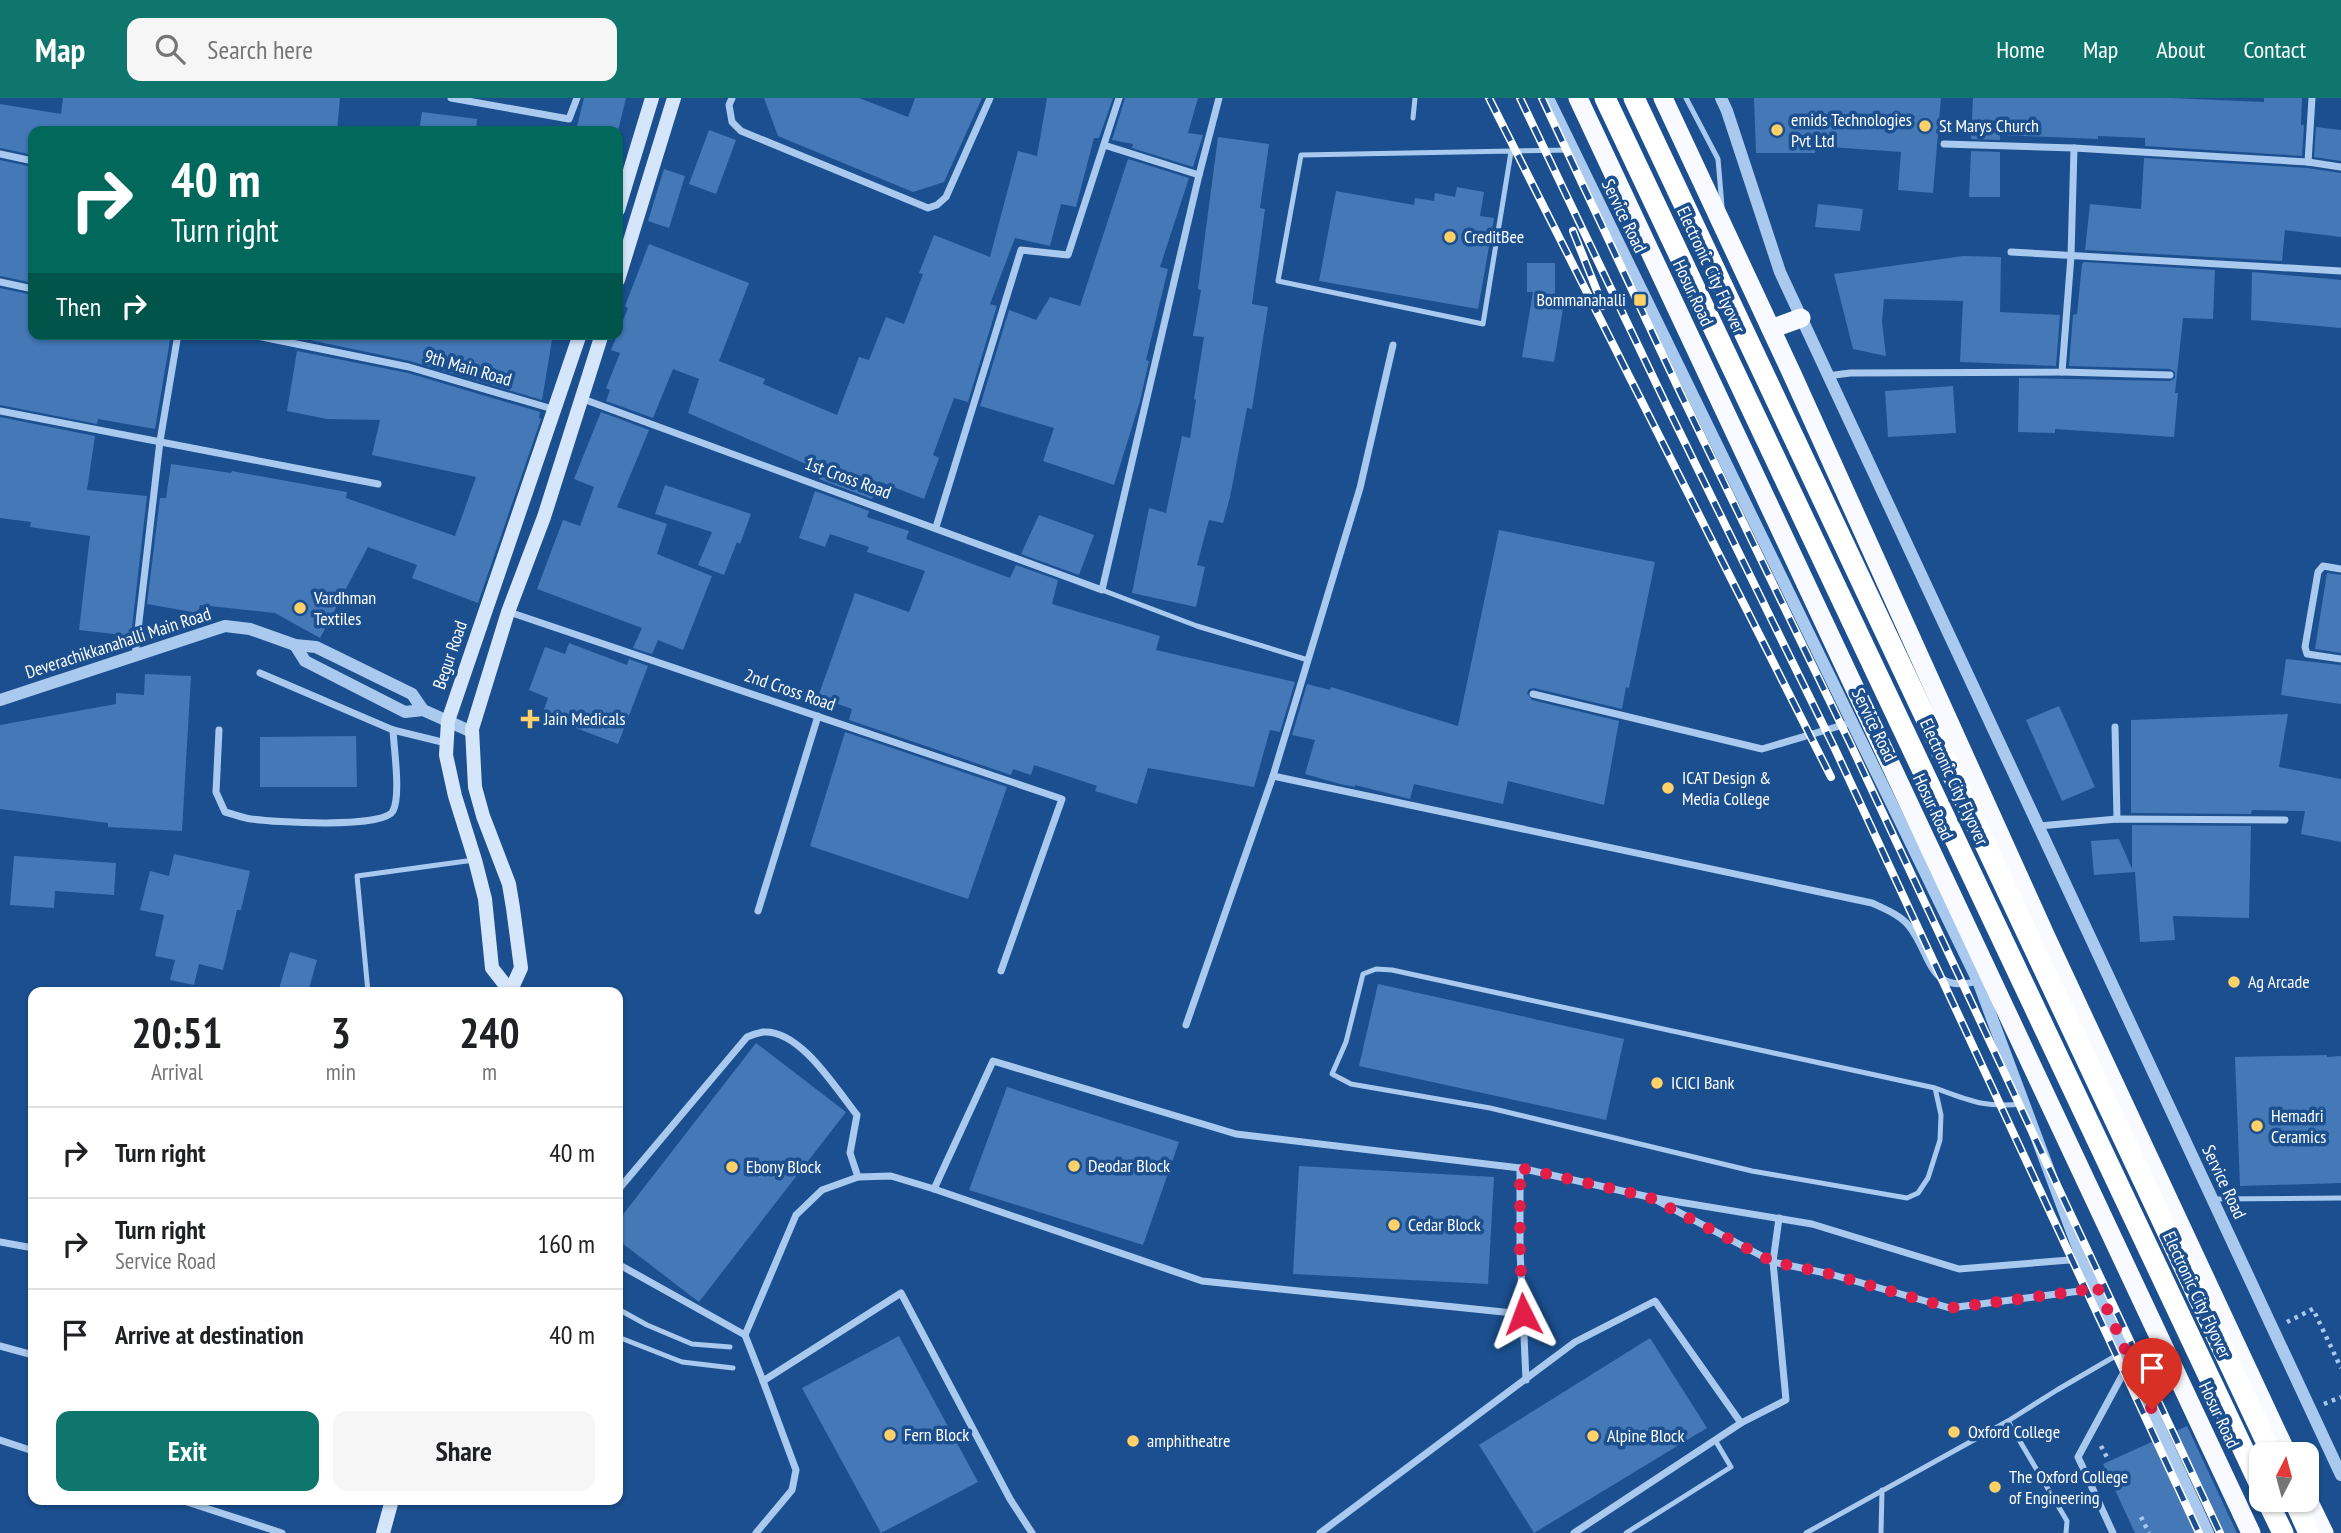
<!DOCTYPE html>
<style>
body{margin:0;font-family:"PT Sans Narrow",sans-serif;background:#f6f6f6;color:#202124;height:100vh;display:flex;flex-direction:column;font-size:26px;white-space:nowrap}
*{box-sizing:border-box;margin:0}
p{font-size:23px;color:#757577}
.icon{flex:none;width:38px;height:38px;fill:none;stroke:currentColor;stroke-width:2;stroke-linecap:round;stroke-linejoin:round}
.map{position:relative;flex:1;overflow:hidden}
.drawer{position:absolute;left:28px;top:889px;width:595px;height:518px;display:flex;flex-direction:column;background:#fff;border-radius:14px;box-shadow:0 2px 5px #0004}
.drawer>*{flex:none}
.hud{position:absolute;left:28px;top:28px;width:595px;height:214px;border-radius:14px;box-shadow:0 2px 5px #0004;background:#00695c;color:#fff;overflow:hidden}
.needle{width:46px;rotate:6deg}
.controls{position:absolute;left:2249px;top:1344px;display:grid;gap:14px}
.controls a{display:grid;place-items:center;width:70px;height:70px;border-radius:14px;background:#fff;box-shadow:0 2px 5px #0004;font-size:35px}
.pin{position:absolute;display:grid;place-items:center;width:60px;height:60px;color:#fff;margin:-72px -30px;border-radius:50% 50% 50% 0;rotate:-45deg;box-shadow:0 0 7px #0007}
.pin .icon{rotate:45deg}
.me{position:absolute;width:77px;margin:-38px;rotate:357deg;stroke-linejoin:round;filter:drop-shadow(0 0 5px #0008)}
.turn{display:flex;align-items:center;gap:24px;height:147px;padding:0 28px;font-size:32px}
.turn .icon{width:91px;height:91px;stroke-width:2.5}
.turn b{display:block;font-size:49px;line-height:60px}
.then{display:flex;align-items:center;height:66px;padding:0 28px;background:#0003;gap:14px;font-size:26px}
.eta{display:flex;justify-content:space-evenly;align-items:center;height:119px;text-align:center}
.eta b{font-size:42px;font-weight:600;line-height:49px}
.cta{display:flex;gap:14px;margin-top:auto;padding:14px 28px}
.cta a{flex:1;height:80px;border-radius:14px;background:#0f766e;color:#fff;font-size:28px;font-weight:600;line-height:80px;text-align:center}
.cta a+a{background:#f6f6f6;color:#202124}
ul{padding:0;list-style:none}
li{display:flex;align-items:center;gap:21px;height:91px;padding:0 28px;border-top:2px solid #e0e0e0}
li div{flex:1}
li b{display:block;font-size:26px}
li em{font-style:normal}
header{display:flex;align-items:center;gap:42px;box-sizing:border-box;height:98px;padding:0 35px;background:#0f766e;color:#fff}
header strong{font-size:33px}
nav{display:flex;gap:38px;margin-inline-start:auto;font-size:24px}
.search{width:490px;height:63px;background:#f6f6f6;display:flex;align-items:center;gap:18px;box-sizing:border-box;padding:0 24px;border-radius:14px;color:#757577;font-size:26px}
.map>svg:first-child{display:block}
.building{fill:#4478b7}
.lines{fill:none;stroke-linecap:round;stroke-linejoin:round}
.path{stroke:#a9c9ee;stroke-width:4.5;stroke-dasharray:3.5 5;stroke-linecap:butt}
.service{stroke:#a9c9ee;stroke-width:5}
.minor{stroke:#a9c9ee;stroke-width:7}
.tertiary{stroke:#a9c9ee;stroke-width:12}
.secondary{stroke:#d6e6fa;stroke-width:14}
.trunk{stroke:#f8faff;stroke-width:19}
.motorway{stroke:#fff;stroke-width:21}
.rail-casing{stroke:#fff;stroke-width:8}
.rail{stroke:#1b4f8f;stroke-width:5;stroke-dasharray:16;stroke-linecap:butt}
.route{stroke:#e11d48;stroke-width:12;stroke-dasharray:0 21.6}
.poi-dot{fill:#ffd166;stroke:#1b4f8f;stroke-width:2.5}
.labels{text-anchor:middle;stroke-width:7;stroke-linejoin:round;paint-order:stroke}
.poi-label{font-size:18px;fill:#fff;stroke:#1b4f8f;text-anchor:start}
.street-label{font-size:18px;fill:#fff;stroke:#1b4f8f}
</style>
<header>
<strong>Map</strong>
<div class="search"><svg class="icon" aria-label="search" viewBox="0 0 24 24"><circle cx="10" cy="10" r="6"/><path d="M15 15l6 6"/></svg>Search here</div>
<nav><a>Home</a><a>Map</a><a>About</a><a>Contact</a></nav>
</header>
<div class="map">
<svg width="2341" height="1435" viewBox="0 0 2341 1435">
<rect width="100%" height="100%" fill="#1b4f8f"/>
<!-- building -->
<g class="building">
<path d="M63,0h277l-3,33h-304v24l-33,-7v-44l61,10z"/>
<path d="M584,0h42l-8,33h-42z"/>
<path d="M764,0h95l49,19 7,-19h67l-38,84 -31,10 -135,-56z"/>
<path d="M1047,0h66l-14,40h-5l-18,69 -15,-3 -11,42 -35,-8 -25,66 7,2 -29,96 -14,-4 -21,57 6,3 -15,41 -46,-18 -6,18 -53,-20 3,-8 -134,-58 11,-34 -26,-10 -20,49 -47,-17 4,-11 -4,-2 14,-35 -9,-3 17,-42 -3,-2 24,-62 100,39 -30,78 46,18 -2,5 74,31 22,-58 10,3 17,-43 18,7 19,-50 -4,-1 15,-38 56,22 28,-106 19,5z"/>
<path d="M1125,0h73l-10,35 15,2 -10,32 -61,-19 1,-4 -21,-4z"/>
<path d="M1754,0h187l-8,95 -35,-3 3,-38 -85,-6 -1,7h-59z"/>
<path d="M1973,0h199l92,4v-4h38l-1,27h3l-2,31 -157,-10v-8l-47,-2v3l-98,-4v5l-29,-1z"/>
<path d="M422,14l55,7 -1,12h-57z"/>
<path d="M2316,29l25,3v31l-27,-4z"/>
<path d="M709,32l27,10 -20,54 -27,-10z"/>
<path d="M1218,39l51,7 -9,64 5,1 -13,95 16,3 -16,102 -5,-1 -17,89 -7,26 -14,-3 -12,45 8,2 -9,40 -64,-14 17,-85 17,5 16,-77 8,2 6,-38 -2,-1 10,-62 -11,-1 8,-46 -3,-1z"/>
<path d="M1971,53l29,1v45h-31z"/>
<path d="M2144,60l163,10 34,5v64l-56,-7 -3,31 -197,-11 5,-46 51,5z"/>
<path d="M1128,61l61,19 -29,89 8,2 -22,91 3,1 -9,40 -26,84 -71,-24 11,-33 -74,-22 29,-96 27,10 14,-23 30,9z"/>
<path d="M0,62l33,7v116l-33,-7z"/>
<path d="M664,71l21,7 -16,52 -21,-7z"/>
<path d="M1457,89l27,5 -4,24 14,2 -16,91 -159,-28 17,-90 78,14 1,-7 19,3 1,-8 20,4z"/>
<path d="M1818,106l45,5 -3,22 -45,-4z"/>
<path d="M1963,158l38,1 -1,55 60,3 -4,51 -96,-4 3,-61 -79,-2 -2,23 4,34 -33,-7 -19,-75z"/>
<path d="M2084,164l131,8 -2,49 -30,-1 -8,75h3l-4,44 -119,-8v4l-37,-1 1,-54 151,3 5,-3v-6l-5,-3 -101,-3 4,-51 4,-1 5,-50z"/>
<path d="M1527,165h28v44l8,2 -9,53 -32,-5 11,-65h-6z"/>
<path d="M2252,174l89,8v48l-90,-8z"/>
<path d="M0,190l33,7v39h138l-16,95 -57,-10 -1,5 -97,-19z"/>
<path d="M300,236h253l-11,66 -132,-39 -110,-23z"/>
<path d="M297,253l111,22 132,39 -1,6 2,1 -63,184 -66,-25 5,-13 -49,-18 -48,91 -45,-25 -75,-8 -2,8 -51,-9 13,-106h6l5,-34 60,9 1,-2 115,21 -1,6 109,38 21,-59 -104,-22 8,-35 -53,-1 -40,-8z"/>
<path d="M1953,288l3,47 -68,4 -3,-46z"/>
<path d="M601,314l48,18 -32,77 50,17 -10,30 55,22 -29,74 -25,-10 -6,14 -19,-6 9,-20 -105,-39 26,-69 17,6 14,-39 -20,-8z"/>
<path d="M0,319l95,19 -8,54 60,6 -16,140 -52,-6 11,-94 -60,-9 1,-5 -31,-4z"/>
<path d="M665,387l86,29 -11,30 -3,-2 -13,33 -26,-10 14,-33 -57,-18z"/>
<path d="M815,393l54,20 -2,6 42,14 -3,8 104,39 6,-13 42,15 -6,24 108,32 -4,14 139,32 -15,50 -10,-2 -16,57 -106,-19 -11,36 -42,-13 2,-5 -63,-21 -3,10 -18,-6 -2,6 -162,-55 3,-11 -34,-12 37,-104 54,19 16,-41 -58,-19 2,-5 -39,-13 -5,13 -26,-9z"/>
<path d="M1039,417l55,20 -15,40 -58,-21z"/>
<path d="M1499,432l156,32 -26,126 -3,-1 -4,22 -88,-21 -5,1 -2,4 5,7 87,21 -15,84 -96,-24 -5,23 -89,-20 -4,15 -55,-14v2l-15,-3 -35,-10 10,-34 -23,-5 15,-51 23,6 1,-3 127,39z"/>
<path d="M2327,475l14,2v78l-26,-4z"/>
<path d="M569,545l58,22 2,-6 19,7 -30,78 -76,-29 6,-17 -19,-8 16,-43 20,7z"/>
<path d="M2286,561l55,6v39l-60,-9z"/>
<path d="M145,576l46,2 -9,155 -74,-4v-4l-108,-14v-84l116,-21v-11l28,2z"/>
<path d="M2059,608l36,81 -33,14 -36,-81z"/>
<path d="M2288,616l-9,53 62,12v63l-40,-8 4,-23 -53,-1 -1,4 -120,-1v-93z"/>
<path d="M845,634l162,55 -39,112 -158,-53z"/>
<path d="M356,638l1,51h-97v-50z"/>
<path d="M2132,727l119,1 -2,92 -76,-2 2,24 -35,2 -5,-70 -41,3 -3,-34 28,-2 13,30z"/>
<path d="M174,756l76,17 -9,39h-4l-14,60 -24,-6 -5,21 -24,-5 5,-20 -20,-4 9,-41 -24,-5 10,-39 19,5z"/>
<path d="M14,758l102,7 -2,32 -59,-4 -1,17 -44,-3z"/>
<path d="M290,854l27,8 -9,32h-30z"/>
<path d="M1378,886l246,55 -18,81 -247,-54z"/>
<path d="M756,945l90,69 -147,190 -81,-62v-19z"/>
<path d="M2327,957v2l14,-1v127l-101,3 -5,-129z"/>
<path d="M1007,989l172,55 -36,103 -174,-55z"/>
<path d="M1299,1068l195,11 -6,107 -195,-10z"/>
<path d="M899,1238l79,146 -97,51 -79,-145z"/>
<path d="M1650,1240l57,90 -173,105 -55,-88z"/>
<path d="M2187,1328l50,107h-20l-46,-100z"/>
<path d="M2156,1342l42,93h-63l-32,-69z"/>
</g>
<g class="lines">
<!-- path -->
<g class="path">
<path d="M2287,1224l26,-13 28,59"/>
<path d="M2324,1306l17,-7"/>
<path d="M2101,1348l8,15"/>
<path d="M2141,1419l8,16"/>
</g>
<!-- service -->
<g class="service">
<path d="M1686,0l32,61 4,47"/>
<path d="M1413,20l2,-20"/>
<path d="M1511,54l-28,172 -205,-43 23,-126 270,-5"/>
<path d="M1102,492l95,36 111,34"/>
<path d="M368,894l-11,-116 117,-16"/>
<path d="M1935,990l6,27 -1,25 -12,38 -10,15 -11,5 -155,-27 -262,-63 -139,-24 -19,-10 14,-32 17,-68 13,-5 16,1 543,118c35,13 50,20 88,16"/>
<path d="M2215,1101l126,-1"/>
<path d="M618,1211l29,16 45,19 38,3"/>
<path d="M618,1239l64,25 51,6"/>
<path d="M2008,1323l59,100 -1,12"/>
<path d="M1626,1435l105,-66 -16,-27"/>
<path d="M1806,1435l202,-112 49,-31 67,-39"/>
<path d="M1881,1435l1,-43"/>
</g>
<!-- minor -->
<g class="minor">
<path d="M451,0l118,21 8,-21"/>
<path d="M732,0l-3,7 3,17 9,9 187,77 9,-3 9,-8 44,-99"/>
<path d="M1944,46l130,4"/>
<path d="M1104,47l95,30"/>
<path d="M0,56l33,7"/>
<path d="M2308,64l4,-64"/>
<path d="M2011,154l330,19"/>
<path d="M0,184l33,7"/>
<path d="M247,236l162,33 147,43"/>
<path d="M2062,274l108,3"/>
<path d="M1827,278l23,-3 212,-1 9,-116 3,-108 234,14 33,5"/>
<path d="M583,301l519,191 97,-415 20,-77"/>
<path d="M0,313l378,73"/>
<path d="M936,429l85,-277 47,5 51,-157"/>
<path d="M2341,471l-18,-3 -5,6 -13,75 2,7 34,5"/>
<path d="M509,514l553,187 -61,172"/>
<path d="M135,558l25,-215 18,-107"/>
<path d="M260,575l133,57 53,13"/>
<path d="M1533,596l229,55 91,-27"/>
<path d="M2115,629l2,92"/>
<path d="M219,632l-3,62 9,20c8,2 17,6 26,7 22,3 132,10 142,-8 8,-16 1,-61 0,-81"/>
<path d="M1273,678l599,127c13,6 28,12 37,23 23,29 19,69 69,55"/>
<path d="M2039,728l78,-7 168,1"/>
<path d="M758,813l60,-195"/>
<path d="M1186,927l87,-249 87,-288 33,-143"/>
<path d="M858,1079l33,-1 43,13 268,92 321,33 -3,-63v-83"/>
<path d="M934,1091l59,-128 243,73 284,34 129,29 163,27 147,45 123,-10"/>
<path d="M618,1092l129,-153c5,-2 11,-4 16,-5 37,-3 73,57 94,83l-7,38 8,24 -36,13 -26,25 -51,120"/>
<path d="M1656,1102l117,62 57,12 120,34 130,-17 16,-6"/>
<path d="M0,1144l33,6"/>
<path d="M618,1166l127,71 18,46 138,-88 109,206 22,34"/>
<path d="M1523,1216l3,66"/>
<path d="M0,1248l33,9"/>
<path d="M0,1342l33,11"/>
<path d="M181,1402l101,33"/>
<path d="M756,1435l36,-43 4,-20 -33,-89"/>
<path d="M1320,1435l255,-191 80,-41 86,122"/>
<path d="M1574,1435l167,-110 45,-23 -13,-138 6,-44"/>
<path d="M2113,1435l-35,-76 52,-96"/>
</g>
<!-- tertiary -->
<g class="tertiary">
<path d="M1548,0l430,883 104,278 126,274"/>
<path d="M1721,0l6,13 53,161 561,1203"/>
<path d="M295,547l10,16 100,51 18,-2"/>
<path d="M0,602l225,-74 25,3 45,16 21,2 96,47 11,16 49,22"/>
</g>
<!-- secondary -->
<g class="secondary">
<path d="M618,112l34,-112"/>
<path d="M618,182l56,-182"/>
<path d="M510,893l-18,-23 -7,-69 -10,-39 -20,-64 -9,-41 2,-34 132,-387"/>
<path d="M510,894l11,-24 -8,-60 -4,-24 -26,-68 -8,-29 -3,-58 36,-117 36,-95 58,-183"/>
<path d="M383,1435l9,-33"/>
</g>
<!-- trunk -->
<g class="trunk">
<path d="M1578,0l673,1435"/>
<path d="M1663,0l129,276 254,563 241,517"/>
<path d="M1771,231l30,-11"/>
<path d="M2306,1398l18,37"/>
</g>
<!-- motorway -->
<g class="motorway">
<path d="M1605,0l656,1389"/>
<path d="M1634,0l638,1356"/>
<path d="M2267,1402l16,33"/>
<path d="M2294,1402l15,33"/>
</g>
<defs>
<g id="rail">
<path d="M1489,0l342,679"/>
<path d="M1520,0l144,302 171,349 364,784"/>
<path d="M1542,0l138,294 170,351 370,790"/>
<path d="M1573,133l30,75"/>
</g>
</defs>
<!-- rail casing -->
<use href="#rail" class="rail-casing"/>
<!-- rail -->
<use href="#rail" class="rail"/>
</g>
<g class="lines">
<!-- route -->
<path class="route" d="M1523,1216l-3,-63v-83l129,29 124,65 57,12 120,34 130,-17 16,-7 56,126"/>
</g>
<!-- markers -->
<g class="poi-dot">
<circle cx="1925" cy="28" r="7"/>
<circle cx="1777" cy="32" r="7"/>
<circle cx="1450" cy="139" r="7"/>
<rect x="1633" y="195" width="14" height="14" rx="3.5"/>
<circle cx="300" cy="510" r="7"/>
<path d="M526.5 610.5h7v7h7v7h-7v7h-7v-7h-7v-7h7z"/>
<circle cx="1668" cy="690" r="7"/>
<circle cx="2234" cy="884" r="7"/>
<circle cx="1657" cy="985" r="7"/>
<circle cx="2257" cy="1028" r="7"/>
<circle cx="1074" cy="1068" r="7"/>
<circle cx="732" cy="1069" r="7"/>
<circle cx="1394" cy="1127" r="7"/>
<circle cx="1954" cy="1334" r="7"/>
<circle cx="890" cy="1337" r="7"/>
<circle cx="1593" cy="1338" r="7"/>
<circle cx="1133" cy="1343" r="7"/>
<circle cx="1995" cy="1389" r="7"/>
</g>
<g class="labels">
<!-- poi labels -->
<g class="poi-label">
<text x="1791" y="28">emids Technologies<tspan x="1791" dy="21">Pvt Ltd</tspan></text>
<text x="1939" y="34">St Marys Church</text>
<text x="1464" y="145">CreditBee</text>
<text x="1626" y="208" text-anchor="end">Bommanahalli</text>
<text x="314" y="506">Vardhman<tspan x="314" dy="21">Textiles</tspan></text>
<text x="544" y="627">Jain Medicals</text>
<text x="1682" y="686">ICAT Design &amp;<tspan x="1682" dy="21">Media College</tspan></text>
<text x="2248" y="890">Ag Arcade</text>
<text x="1671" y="991">ICICI Bank</text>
<text x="2271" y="1024">Hemadri<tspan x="2271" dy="21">Ceramics</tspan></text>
<text x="1088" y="1074">Deodar Block</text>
<text x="746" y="1075">Ebony Block</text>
<text x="1408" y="1133">Cedar Block</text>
<text x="1968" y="1340">Oxford College</text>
<text x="904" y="1343">Fern Block</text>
<text x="1607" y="1344">Alpine Block</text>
<text x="1147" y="1349">amphitheatre</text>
<text x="2009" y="1385">The Oxford College<tspan x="2009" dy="21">of Engineering</tspan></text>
</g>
<!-- street labels -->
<g class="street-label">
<text transform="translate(1624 118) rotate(64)" y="6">Service Road</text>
<text transform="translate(1711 172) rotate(65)" y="6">Electronic City Flyover</text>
<text transform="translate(1693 195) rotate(65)" y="6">Hosur Road</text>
<text transform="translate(468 270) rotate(16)" y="6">9th Main Road</text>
<text transform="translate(848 380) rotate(20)" y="6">1st Cross Road</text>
<text transform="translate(118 545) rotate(-18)" y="6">Deverachikkanahalli Main Road</text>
<text transform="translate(450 557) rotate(-71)" y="6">Begur Road</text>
<text transform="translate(790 592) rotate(19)" y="6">2nd Cross Road</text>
<text transform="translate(1874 627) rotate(64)" y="6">Service Road</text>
<text transform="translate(1954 684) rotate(65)" y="6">Electronic City Flyover</text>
<text transform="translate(1933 709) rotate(65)" y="6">Hosur Road</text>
<text transform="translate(2224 1084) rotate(65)" y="6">Service Road</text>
<text transform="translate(2197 1197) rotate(65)" y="6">Electronic City Flyover</text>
<text transform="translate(2219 1317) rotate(65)" y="6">Hosur Road</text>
</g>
</g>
</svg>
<div class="controls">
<a><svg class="needle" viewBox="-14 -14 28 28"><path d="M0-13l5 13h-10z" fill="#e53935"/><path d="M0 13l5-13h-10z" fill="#757577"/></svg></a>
</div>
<div class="pin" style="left:2152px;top:1312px;background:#d93025"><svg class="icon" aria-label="arrive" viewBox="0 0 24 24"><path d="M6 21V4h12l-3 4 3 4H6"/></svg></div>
<svg class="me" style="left:1523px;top:1216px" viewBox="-20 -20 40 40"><path d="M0-17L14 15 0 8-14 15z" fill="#e11d48" stroke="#fff" stroke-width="4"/></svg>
<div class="hud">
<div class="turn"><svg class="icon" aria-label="right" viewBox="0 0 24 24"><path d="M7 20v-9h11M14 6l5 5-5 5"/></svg><div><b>40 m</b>Turn right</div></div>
<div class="then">Then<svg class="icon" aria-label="right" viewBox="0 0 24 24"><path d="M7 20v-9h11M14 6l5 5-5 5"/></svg></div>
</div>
<section class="drawer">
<div class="eta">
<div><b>20:51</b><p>Arrival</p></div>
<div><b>3</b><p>min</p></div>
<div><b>240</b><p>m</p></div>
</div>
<ul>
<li><svg class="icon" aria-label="right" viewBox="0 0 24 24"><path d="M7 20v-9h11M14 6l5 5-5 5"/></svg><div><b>Turn right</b></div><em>40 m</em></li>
<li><svg class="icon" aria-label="right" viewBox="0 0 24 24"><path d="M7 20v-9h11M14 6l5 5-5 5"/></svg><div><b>Turn right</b><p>Service Road</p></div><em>160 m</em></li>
<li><svg class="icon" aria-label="arrive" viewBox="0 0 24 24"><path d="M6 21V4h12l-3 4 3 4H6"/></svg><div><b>Arrive at destination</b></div><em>40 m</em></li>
</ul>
<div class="cta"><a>Exit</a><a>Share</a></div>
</section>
</div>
